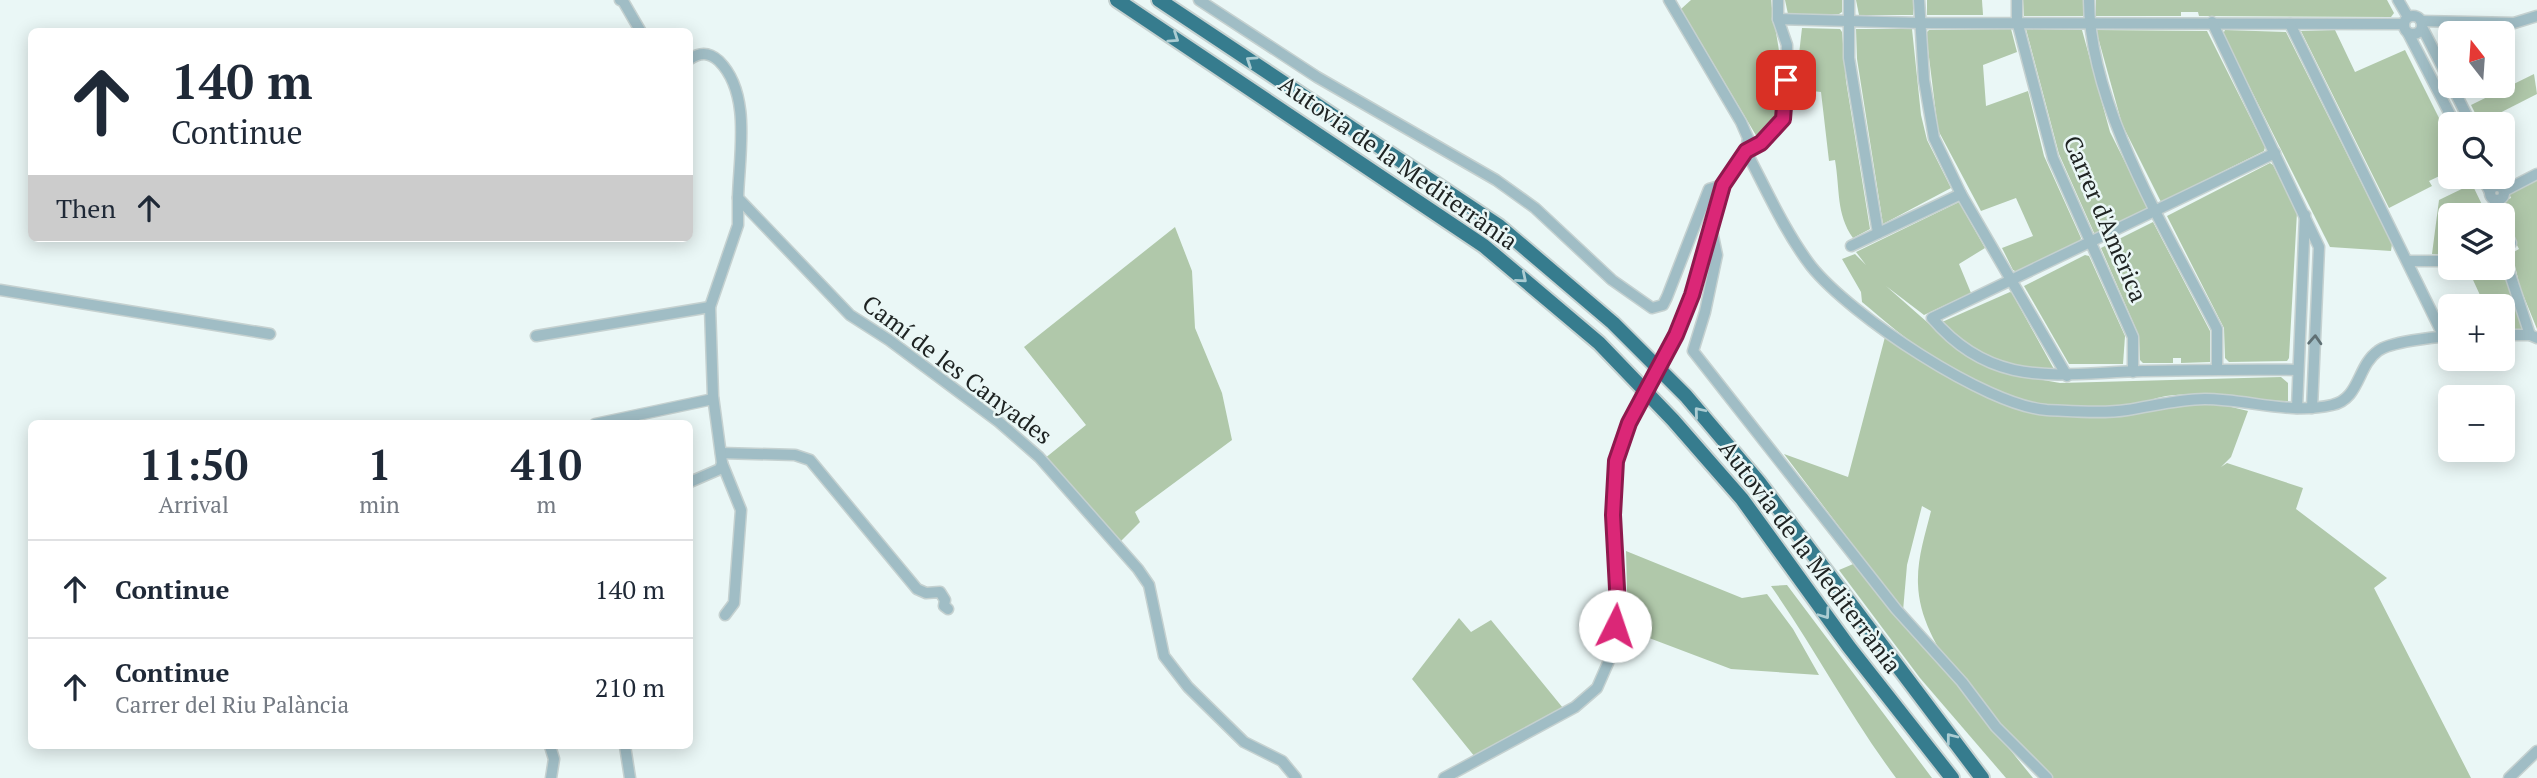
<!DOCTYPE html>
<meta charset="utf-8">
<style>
body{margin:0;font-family:"PT Serif",serif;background:#f2f2f3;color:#1f2937;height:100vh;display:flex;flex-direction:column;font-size:26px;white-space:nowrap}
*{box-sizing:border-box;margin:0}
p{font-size:23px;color:#747a83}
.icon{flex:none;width:38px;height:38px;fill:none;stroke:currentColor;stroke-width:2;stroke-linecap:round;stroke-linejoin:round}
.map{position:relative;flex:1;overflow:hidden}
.drawer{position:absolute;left:28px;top:420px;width:665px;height:329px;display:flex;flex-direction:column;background:#fff;border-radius:10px;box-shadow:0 4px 18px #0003}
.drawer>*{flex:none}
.hud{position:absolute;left:28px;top:28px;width:665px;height:214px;border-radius:10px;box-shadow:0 4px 18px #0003;background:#fff;color:#1f2937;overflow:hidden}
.needle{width:46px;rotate:343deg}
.buttons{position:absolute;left:2438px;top:21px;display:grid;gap:14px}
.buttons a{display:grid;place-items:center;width:77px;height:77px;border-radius:10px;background:#fff;box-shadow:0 4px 18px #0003;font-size:35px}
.pin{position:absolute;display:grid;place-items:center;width:60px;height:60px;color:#fff;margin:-30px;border-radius:14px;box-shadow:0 4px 10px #0006}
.me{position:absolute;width:77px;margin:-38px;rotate:4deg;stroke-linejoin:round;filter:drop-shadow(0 0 5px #0008)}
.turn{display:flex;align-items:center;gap:24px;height:147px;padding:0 28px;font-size:32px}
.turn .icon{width:91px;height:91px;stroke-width:2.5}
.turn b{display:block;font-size:49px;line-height:60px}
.then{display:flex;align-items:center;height:66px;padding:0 28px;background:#0003;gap:14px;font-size:26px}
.eta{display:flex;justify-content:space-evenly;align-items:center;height:119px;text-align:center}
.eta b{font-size:42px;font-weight:800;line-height:49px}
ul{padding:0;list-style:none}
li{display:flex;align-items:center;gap:21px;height:98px;padding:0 28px;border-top:2px solid #e0e1e3}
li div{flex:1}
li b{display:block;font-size:26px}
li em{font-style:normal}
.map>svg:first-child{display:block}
.green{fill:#b0c8aa}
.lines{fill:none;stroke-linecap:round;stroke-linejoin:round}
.minor-casing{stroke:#c5d1d0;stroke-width:13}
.highway-casing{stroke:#c5d1d0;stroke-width:18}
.minor{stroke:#a0bdc5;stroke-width:10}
.highway{stroke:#367c8e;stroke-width:14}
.minor-bridge-casing{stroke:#c5d1d0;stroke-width:13;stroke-linecap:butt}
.minor-bridge{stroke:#a0bdc5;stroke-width:10}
.oneway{stroke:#abccd2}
.oneway2{stroke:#5f7074}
.route-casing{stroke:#8e194d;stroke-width:18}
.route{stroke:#db2777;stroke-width:12}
.labels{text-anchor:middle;stroke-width:5;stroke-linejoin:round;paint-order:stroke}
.street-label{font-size:24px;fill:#1e2322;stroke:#eaf7f6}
</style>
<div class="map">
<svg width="2537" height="778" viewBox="0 0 2537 778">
<rect width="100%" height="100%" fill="#eaf7f6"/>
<!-- green -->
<g class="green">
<path d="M1691,0h80c3,32 21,92 5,122 -3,5 -10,11 -15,16l-4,-1 -76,-128z"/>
<path d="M1785,0h57v12l-3,2h-51z"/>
<path d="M1856,0h57v15h-54z"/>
<path d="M1927,0h55l1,15h-56z"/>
<path d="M2023,0h60v16h-59z"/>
<path d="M2096,0h291l7,13 -3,4 -192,-1 -1,-4h-17v4h-85z"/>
<path d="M1802,28l38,1 2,3 4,49 24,148 -17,9c-17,-24 -13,-49 -18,-78l-6,1 -8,-69 -26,-3z"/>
<path d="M1856,29h56l9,86 6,25 24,48 -68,36 -26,-165z"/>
<path d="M2011,29l6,23 -34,13 3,41 42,-15 16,65 37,82 -1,4 -63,30 -4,-2 -11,-22 31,-12 -17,-38 -35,13 -43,-81 -12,-97 3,-3z"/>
<path d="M2026,29l56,1 28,102 38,76 -53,27 -36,-81z"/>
<path d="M2096,30l111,1 58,116 -1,4 -103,51 -39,-78z"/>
<path d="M2225,30l61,2 106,212 -1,7 -61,-4 -107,-213z"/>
<path d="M2335,30l20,42 50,-22 45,90v31l-21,10 3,5 -43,22 -88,-177z"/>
<path d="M2534,74l3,20 -57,29 -9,-18z"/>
<path d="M2270,163l3,2 24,47 -8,146 -2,3 -58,1 -4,-4 -1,-30 -57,-112z"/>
<path d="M2537,177v152l-17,-42 -8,-34 7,-4 -23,-45 15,-6 -2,-5z"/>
<path d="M2472,184l15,31h-37v40l-18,-1 7,-54z"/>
<path d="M1959,202l26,46 -26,16 12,29 -47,22 -38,-29 74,65 56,24 44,8 221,-6 7,6v18c-40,0 -81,-10 -122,-5 -12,2 -24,8 -36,9 -39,2 -84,4 -122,-8 -54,-17 -103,-59 -146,-95l-1,-10 -19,-33 13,-5 11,11 -10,-13z"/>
<path d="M2153,222l57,109v31l-29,1v-5h-8v5h-30l-3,-3 -1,-24 -38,-88z"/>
<path d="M1175,227l17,44 3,57 27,65 10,47 -97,72 5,10 -20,20 -76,-83 42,-34 -62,-78z"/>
<path d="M2085,255l4,1 36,80 -2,28h-54l-45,-78z"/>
<path d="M2503,265l22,65 -22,1 -1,-25h-17l-17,-37z"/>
<path d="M2010,292l2,1 43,78c-50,-3 -77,-14 -113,-49z"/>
<path d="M1885,337l34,23 73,40 27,10 110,5 61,-13 29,2 29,7 -17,46 -10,10 6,-4 76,25 -7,21 91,69 -13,10 97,190h-418c-48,-50 -133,-121 -135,-194 -1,-25 7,-49 13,-73l-9,-5 -15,59 -4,46 -119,-157 64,23z"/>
<path d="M1626,551l116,47 25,-4 26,35 26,46 -88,-6 -103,-39z"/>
<path d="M1858,562l175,216h-27l-86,-100 -81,-108z"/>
<path d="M1787,585l145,193h-36c-46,-62 -81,-129 -125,-192z"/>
<path d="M1459,618l12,14 20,-12 72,88 -88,49 -63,-78z"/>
</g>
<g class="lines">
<defs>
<g id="minor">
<path d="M620,0l3,1 18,31"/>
<path d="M1199,0l118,77 179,103 39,28 77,72 40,28 11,-3 4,-8 42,-108 14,-4"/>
<path d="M1669,0l72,122 7,16 -2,13"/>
<path d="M1849,0v58l29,175"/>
<path d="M1919,0l5,80 10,58 27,56 106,182"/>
<path d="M2017,0v21l36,137 80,179v35"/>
<path d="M2089,0c0,107 80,235 128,329v40"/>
<path d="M2398,0l10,17"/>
<circle cx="2413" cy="25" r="9"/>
<path d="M1778,19l141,4 484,1"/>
<path d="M2421,21l93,2 23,-7"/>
<path d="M2212,22l107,225 -7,161"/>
<path d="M2290,24l154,313"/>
<path d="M2422,27l28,55"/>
<path d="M2408,33l47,91"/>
<path d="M690,59c10,-7 19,-7 29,2 33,33 20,94 19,137l112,117 39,25 110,82 40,35 99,112 11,16 15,71 24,31 56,55 38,19 14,17"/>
<path d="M2452,86l19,38"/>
<path d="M1746,151c20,38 39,81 65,115 39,49 175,140 236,144 25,1 55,4 80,0 26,-4 52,-11 78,-11 42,0 85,16 127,6 28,-6 25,-39 46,-54 11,-9 56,-14 72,-15"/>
<path d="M2275,153l-343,165c62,73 128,55 211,53 52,-1 103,-2 155,-1"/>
<path d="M2482,177l8,15"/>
<circle cx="2497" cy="193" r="7"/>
<path d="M2504,191l33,-17"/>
<path d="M2498,200l-4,6 4,9"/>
<path d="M2502,224l9,19 -9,5"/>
<path d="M1711,226l6,29 -12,57 -12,39 203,258 66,73 34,45 51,51"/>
<path d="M1851,246l110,-52"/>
<path d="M2408,261h42"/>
<path d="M2506,262l24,73"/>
<path d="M0,290l270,44"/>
<path d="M1676,335l16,-40 31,-110 23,-34 15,-8 15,-14 10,-19 1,-65 -9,-26v-19"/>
<path d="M2502,335h28l7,3"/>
<path d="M536,336l174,-29"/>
<path d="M2297,408l8,-193"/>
<path d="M595,424l118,-25"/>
<path d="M721,453l74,2 15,5 107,129 9,4 14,-1 5,8 -1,6 4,3"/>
<path d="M722,463l19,47 -7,93 -9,12"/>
<path d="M690,482l30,-13 2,-6 -9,-67 -3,-89 28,-82v-27"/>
<path d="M550,746l4,13 -3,19"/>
<path d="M625,746l5,32"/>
<path d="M1444,778l131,-71 22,-19 11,-25 10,-56 -5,-92 3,-54 13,-38"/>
<path d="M2509,778l28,-27"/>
</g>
<g id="highway">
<path d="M1117,0l367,246 115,97 74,77 69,79 107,148 103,131"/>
<path d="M1159,0l340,226 114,97 73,73 72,85 224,297"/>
</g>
</defs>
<!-- minor casing -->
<use href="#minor" class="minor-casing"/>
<!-- highway casing -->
<use href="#highway" class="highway-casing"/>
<!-- minor -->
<use href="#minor" class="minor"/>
<!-- highway -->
<use href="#highway" class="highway"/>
<defs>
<path id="minor-bridge" d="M1629,423l47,-88"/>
</defs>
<!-- minor-bridge casing -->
<use href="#minor-bridge" class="minor-bridge-casing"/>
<!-- minor-bridge -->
<use href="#minor-bridge" class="minor-bridge"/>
</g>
<!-- one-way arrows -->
<defs><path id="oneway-chevron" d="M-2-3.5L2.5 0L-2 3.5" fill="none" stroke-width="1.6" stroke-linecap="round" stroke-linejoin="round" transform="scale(1.75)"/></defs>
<g class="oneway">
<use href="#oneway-chevron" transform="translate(1174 38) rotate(34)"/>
<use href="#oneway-chevron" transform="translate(1251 61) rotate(-146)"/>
<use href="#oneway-chevron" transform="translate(1522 278) rotate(40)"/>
<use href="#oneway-chevron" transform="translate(1699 412) rotate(-130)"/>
<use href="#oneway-chevron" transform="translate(1825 614) rotate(54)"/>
<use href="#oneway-chevron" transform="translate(1951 738) rotate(-128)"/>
</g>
<use class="oneway2" href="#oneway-chevron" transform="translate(2315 340) rotate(-87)"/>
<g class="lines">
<defs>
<path id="route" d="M1615,626l3,-19 -5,-92 3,-54 13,-38 47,-88 16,-40 31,-110 23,-34 15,-8 22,-24 3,-39"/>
</defs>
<!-- route casing -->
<use href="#route" class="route-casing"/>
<!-- route -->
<use href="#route" class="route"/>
</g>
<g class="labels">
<!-- street labels -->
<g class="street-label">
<text transform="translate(1398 163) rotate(35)" y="8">Autovia de la Mediterrània</text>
<text transform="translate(2105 219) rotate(67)" y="8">Carrer d'Amèrica</text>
<text transform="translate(957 370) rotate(37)" y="8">Camí de les Canyades</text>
<text transform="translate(1810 557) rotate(53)" y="8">Autovia de la Mediterrània</text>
</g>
</g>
</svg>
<div class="buttons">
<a><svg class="needle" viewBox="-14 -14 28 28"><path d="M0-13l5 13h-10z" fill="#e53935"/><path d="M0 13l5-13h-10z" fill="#747a83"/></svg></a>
<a><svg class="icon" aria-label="search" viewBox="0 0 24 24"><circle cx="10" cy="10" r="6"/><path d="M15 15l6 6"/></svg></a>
<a><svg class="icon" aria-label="layers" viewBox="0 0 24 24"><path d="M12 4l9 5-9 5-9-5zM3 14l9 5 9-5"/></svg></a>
<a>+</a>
<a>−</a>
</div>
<div class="pin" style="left:1786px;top:80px;background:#d93025"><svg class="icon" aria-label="arrive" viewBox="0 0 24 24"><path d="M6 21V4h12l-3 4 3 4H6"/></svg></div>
<svg class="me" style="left:1615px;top:626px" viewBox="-20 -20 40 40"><circle r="19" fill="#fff"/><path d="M0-13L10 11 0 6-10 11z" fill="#db2777"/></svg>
<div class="hud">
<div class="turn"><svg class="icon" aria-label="ahead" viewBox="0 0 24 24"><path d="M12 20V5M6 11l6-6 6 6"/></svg><div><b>140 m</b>Continue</div></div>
<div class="then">Then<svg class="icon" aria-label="ahead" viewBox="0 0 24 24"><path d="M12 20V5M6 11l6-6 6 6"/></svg></div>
</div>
<section class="drawer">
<div class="eta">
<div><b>11:50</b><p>Arrival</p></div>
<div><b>1</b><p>min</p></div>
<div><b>410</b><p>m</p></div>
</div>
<ul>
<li><svg class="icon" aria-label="ahead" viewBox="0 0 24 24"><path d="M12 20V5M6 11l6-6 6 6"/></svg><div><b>Continue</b></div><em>140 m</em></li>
<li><svg class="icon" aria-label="ahead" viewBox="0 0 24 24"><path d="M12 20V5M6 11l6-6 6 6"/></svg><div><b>Continue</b><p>Carrer del Riu Palància</p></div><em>210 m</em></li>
</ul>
</section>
</div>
